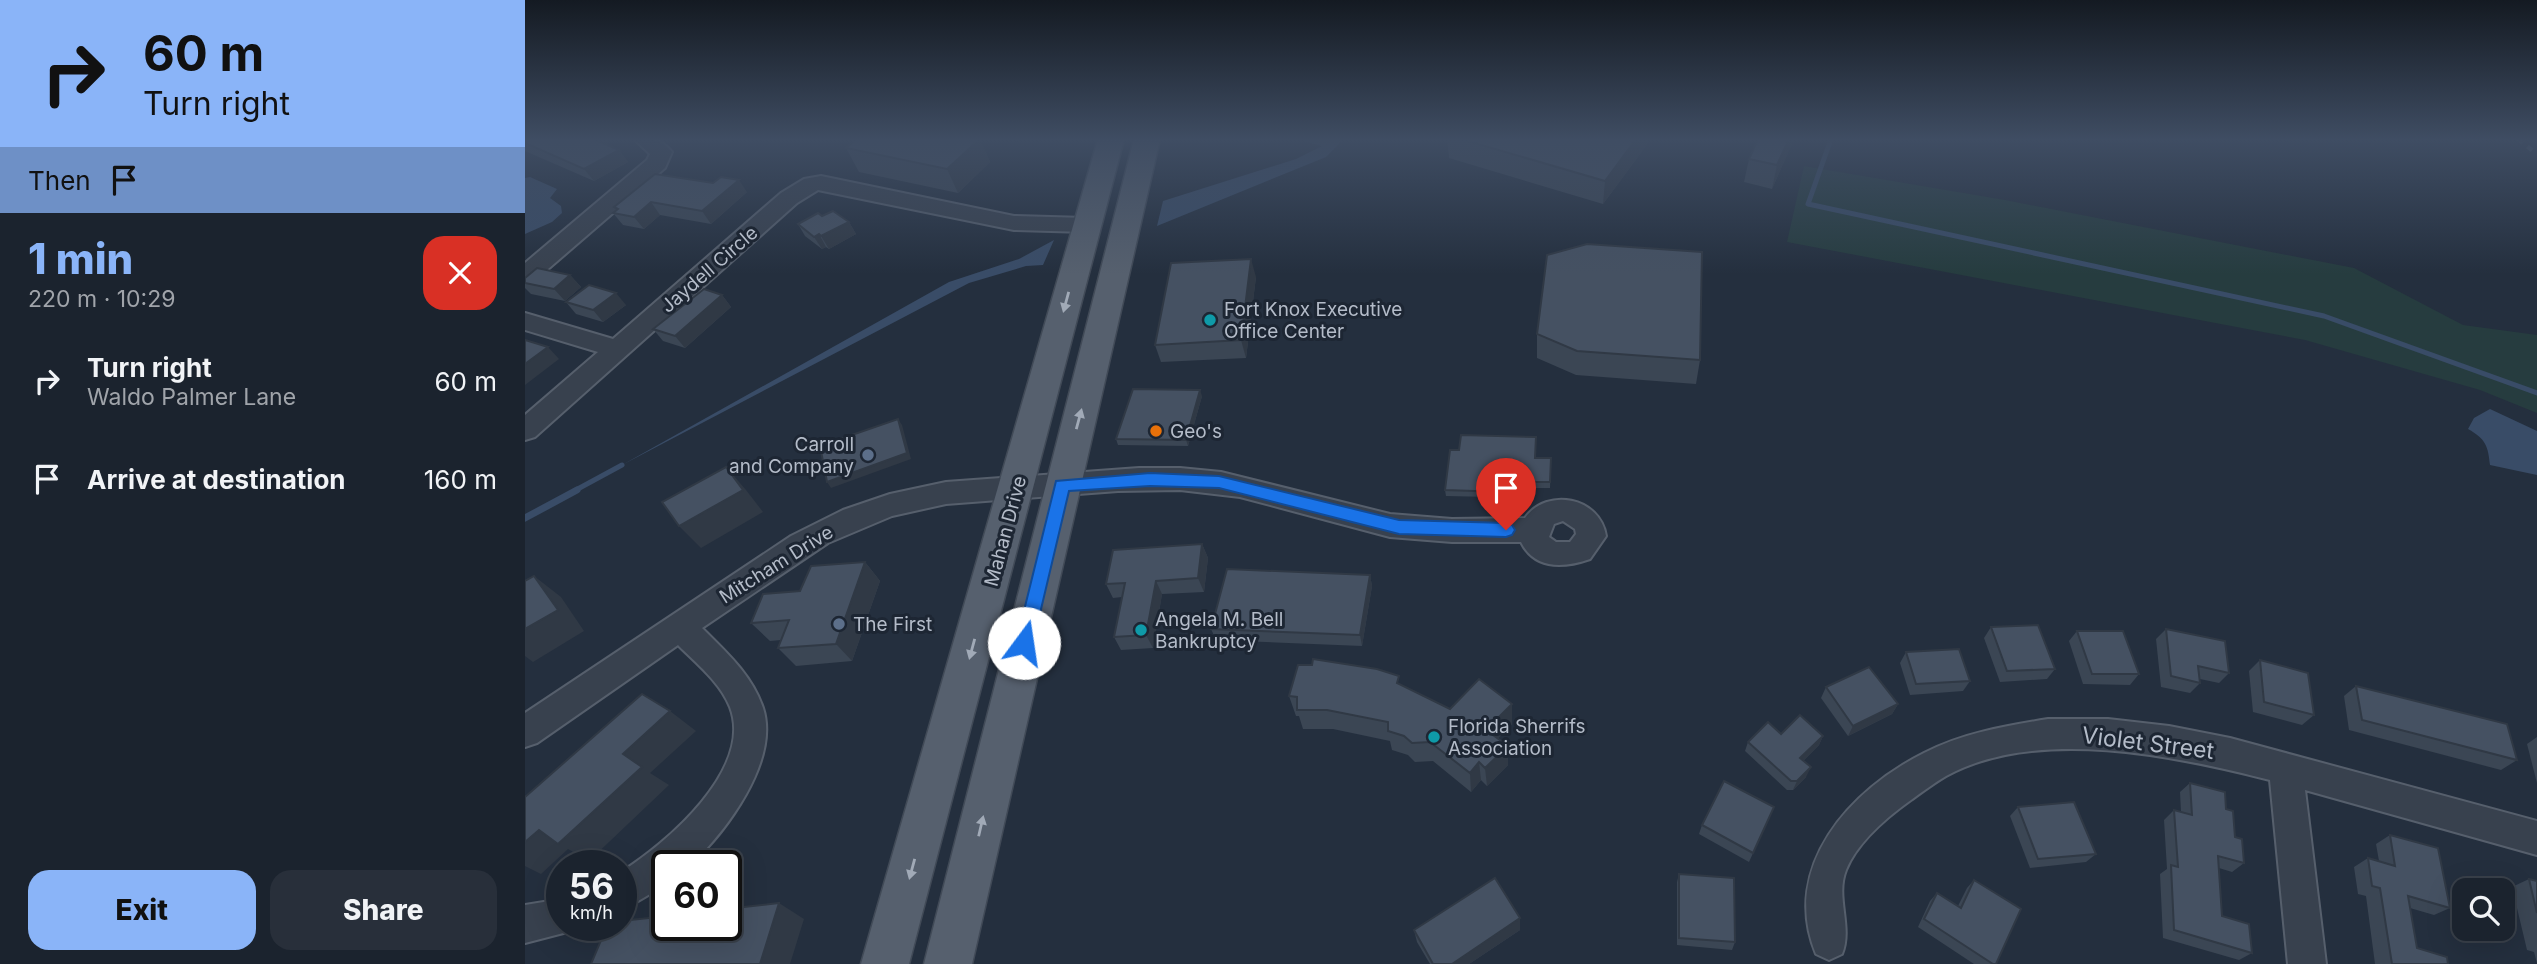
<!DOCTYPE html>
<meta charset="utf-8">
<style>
body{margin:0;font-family:Inter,sans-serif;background:#282f3a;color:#f1f3f6;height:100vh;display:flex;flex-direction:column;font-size:26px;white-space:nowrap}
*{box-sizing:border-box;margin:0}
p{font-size:23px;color:#a0a4aa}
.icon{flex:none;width:38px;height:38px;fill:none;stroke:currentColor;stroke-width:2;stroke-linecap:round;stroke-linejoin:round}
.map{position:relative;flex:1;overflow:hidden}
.details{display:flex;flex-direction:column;background:#1b232e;width:525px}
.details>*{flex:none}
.guide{background:#8ab4f8;color:#111;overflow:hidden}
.buttons{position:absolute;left:1927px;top:878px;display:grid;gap:14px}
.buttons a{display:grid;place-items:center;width:63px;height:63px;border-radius:14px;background:#1b232e;box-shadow:0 7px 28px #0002,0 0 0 2px #39404a;font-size:35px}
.speed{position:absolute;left:21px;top:850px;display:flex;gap:14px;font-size:35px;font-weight:700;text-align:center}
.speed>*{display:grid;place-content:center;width:91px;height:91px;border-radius:50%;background:#1b232e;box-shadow:0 7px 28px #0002,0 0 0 2px #39404a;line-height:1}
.speed small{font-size:18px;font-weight:400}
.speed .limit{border:4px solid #111;border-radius:10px;background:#fff;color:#111}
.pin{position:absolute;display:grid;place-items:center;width:60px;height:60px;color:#fff;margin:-72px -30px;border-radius:50% 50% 50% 0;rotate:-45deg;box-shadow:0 0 7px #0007}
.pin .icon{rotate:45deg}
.me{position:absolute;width:77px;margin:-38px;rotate:14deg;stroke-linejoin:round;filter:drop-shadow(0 0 5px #0008)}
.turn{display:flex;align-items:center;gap:24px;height:147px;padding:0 28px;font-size:32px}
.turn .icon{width:91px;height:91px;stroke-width:2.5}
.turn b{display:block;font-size:49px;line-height:60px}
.then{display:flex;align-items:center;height:66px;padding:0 28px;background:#0003;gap:14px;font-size:26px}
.round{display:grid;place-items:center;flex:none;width:74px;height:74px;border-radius:21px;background:#282f3a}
.head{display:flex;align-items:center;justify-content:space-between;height:119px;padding:0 28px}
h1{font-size:42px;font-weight:800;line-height:52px;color:#8ab4f8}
.button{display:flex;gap:14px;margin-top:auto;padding:14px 28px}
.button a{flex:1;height:80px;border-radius:21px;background:#8ab4f8;color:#111;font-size:28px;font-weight:800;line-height:80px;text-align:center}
.button a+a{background:#282f3a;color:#f1f3f6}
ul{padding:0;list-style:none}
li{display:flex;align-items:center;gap:21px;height:98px;padding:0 28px}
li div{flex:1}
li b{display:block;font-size:26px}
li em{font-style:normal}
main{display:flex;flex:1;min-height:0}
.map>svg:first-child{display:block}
.green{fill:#263c3f}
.water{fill:#394c67}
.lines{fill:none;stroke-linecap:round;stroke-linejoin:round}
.stream-far1{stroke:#394c67;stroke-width:5}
.stream{stroke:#394c67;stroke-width:7}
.minor-casing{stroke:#565f6c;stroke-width:4}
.major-casing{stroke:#414a57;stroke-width:3}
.minor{fill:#38414e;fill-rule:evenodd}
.major{fill:#56606e;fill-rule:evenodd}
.rail{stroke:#5a6575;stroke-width:4.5;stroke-dasharray:6 6;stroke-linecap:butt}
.wall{fill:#3b4654}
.shaded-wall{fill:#303945}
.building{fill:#455162;stroke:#303945;stroke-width:2}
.oneway{fill:#a1aab7}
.route{fill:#1a73e8;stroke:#114b97;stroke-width:2}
.culture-dot{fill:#0f9aa8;stroke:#1d2633;stroke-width:2.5}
.food-dot{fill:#e8710a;stroke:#1d2633;stroke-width:2.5}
.service-dot{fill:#5c6f8a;stroke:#1d2633;stroke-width:2.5}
.labels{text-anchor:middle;stroke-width:6;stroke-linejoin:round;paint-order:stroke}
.street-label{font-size:19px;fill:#b4bcc9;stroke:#1d2633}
.poi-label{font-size:19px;fill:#b4bcc9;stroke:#1d2633;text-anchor:start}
.near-street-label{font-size:23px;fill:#b4bcc9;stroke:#1d2633}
</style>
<main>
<section class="details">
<div class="guide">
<div class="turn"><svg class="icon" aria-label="right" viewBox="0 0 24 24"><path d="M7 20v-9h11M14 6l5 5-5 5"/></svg><div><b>60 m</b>Turn right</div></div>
<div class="then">Then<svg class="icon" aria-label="arrive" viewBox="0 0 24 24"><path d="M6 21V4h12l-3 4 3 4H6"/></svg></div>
</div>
<div class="head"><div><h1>1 min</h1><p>220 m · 10:29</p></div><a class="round" style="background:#d93025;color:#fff"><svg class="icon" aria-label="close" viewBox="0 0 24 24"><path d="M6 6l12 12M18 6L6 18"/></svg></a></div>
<ul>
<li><svg class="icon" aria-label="right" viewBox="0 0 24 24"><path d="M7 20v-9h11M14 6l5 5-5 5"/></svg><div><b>Turn right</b><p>Waldo Palmer Lane</p></div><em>60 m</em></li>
<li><svg class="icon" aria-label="arrive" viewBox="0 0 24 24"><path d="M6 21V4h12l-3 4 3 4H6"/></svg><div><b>Arrive at destination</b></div><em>160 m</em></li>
</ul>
<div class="button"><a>Exit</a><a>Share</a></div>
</section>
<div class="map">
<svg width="2012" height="964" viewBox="0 0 2012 964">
<rect width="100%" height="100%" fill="#242f3e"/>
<!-- green -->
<path class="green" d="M1279,166l201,34 349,68 109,57 74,10v78l-57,-23 -175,-50 -518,-98z"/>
<!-- water -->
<g class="water">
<path d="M771,139h48l-18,18 -169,69 6,-25 133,-42 26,-13z"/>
<path d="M5,177l27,12 -7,9 11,8 1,7 -10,9 -27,12v-56z"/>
<path d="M529,240l-11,25 -17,1 -57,17 -347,182 327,-183 70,-23z"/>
<path d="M1965,409l47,22v44l-47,-10c-2,-19 -4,-26 -22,-36l6,-11z"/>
</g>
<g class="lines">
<!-- stream-far1 -->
<g class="stream-far1">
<path d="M1306,139l-23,65 516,112 213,77"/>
<path d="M49,491l48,-26"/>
</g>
<!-- stream -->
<path class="stream" d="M0,518l52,-28"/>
<defs>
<g id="minor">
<path d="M109,139c16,0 27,-1 38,13l-7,16 -132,114 -8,2v-21l122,-103 3,-6z"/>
<path d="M296,176l193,40 72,2 8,2 3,5 -3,5 -8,2 -72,-2 -196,-40 -21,13 -262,234 -10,3v-25l73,-63 -73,-22v-17l88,26 168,-146 23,-14z"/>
<path d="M614,468h41l41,4 169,42 62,5 73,-1c22,-31 75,-21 81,18l-16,23c-26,9 -55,11 -69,-17h-69l-62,-5 -150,-40 -60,-7 -62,1 -172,13 -54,12 -64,27 -126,85c24,24 50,47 61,80 17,53 -38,125 -74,158h-22v18l-46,27v-39c45,-28 133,-103 109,-165 -10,-25 -34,-44 -52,-62l-141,98 -12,4v-34l266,-177 52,-26 47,-16 56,-12zM1038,521l12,8 1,5 -6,8h-14l-7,-5 5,-13z"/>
<path d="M1523,719h60l61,7 61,12 307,83v34l-232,-65 21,174h-38l-18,-184c-94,-24 -233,-54 -324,-4 -12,7 -24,16 -35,24 -24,17 -54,43 -65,70 -11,27 7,57 -4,84l-13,6 -13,-6c-36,-87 34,-164 108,-201 39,-20 81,-27 124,-34z"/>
<path d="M37,899v27h15l-2,4 -50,13v-38z"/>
</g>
<g id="major">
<path d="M573,139h26l-215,825h-48z"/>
<path d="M609,139h26l-188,825h-48z"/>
</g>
</defs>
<!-- minor casing -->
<use href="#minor" class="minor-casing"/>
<!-- major casing -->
<use href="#major" class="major-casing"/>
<!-- minor -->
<use href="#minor" class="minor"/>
<!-- major -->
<use href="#major" class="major"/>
<!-- rail -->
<path class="rail" d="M1993,139l19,15"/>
</g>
<!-- wall -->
<g class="wall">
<path d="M0,139h80l3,4 -2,1 13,6 9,12 -34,19 -69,-30z"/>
<path d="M455,139l10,23 -32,31 -99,-21 -13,-24z"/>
<path d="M922,139h204l-48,65 -154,-46z"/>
<path d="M1269,139l-22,50 -28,-7 5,-23z"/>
<path d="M222,192l-36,32 -51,-9 -16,14 -21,-4 -10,-12 4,-3 -3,-3z"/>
<path d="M297,216l27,6 7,12 -27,15 -3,-2 -4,2 -17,-13 -7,-12z"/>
<path d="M45,275l11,12 -16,14 -34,-7 -6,-6v-10z"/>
<path d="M731,277l-10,81 -85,4 -6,-17z"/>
<path d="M197,295l9,12 -46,41 -22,-7 -10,-12z"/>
<path d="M41,302l60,3 -23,17 -27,-8z"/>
<path d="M1012,334l163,26 -4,24 -120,-9 -39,-17z"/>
<path d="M677,396l-14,50 -70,-1 -2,-6z"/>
<path d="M1010,458h16l-1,30h-17v10l-87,-2 -1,-6z"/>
<path d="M677,544l6,14 -4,34 -42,2 -9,54 -32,2 -7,-13 8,-40 -9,1 -7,-14z"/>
<path d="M340,562l15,19 -28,80 -56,5 -18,-18 3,-8 -11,1 -19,-18 49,-32z"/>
<path d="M845,575l2,11 -10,60 -146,-6 -5,-11z"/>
<path d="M1466,627l64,42 -8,10 -47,3 -16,-44z"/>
<path d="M1641,629l63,44 -10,10 -19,-4v4l-10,10 -29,-6 -5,-48z"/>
<path d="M1552,631l62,43 -9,11 -47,-1 -14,-43z"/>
<path d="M1381,652l64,29 -7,10 -53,4 -10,-32z"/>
<path d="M1735,660l54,55 -12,10 -49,-13 -4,-41z"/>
<path d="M876,685l49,24 62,-5v20l-14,14 10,8v19l-21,21 -6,-6 -10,12 -38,-31 -18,1 -7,-7 -16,-5 -2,-9 -57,-12h-30l-4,-13h-3l-7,-20z"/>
<path d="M1831,686l161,74 -16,10 -152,-40 -5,-34z"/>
<path d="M1301,687l72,17 -6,10 -44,22 -27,-38z"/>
<path d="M1256,734l42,2 -4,9 -16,16 3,16 -13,13h-6l-42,-39 3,-9z"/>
<path d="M2012,737v46l-10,-39z"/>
<path d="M1665,783l36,26 18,54 -12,9 -13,-4 3,48 30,37 -13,7 -76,-22 -3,-64 7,-5 -3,-49 10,-10 7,2 -1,-20z"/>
<path d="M1249,807l-25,55 -50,-28 3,-9z"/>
<path d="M1493,807l78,47 -10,8 -56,6 -20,-52z"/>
<path d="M1865,835l60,73 -16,7 -24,-7 7,40 31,16h-73l-9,-68 -8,-2 -4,-27 14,-9 11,3 -3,-17z"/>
<path d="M1154,874l56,68 -3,8 -55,-5v-63z"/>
<path d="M2004,879l8,2v82l-3,-11 -7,-2 -15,-63z"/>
<path d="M1449,880l22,84h-22l-56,-37 12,-26 7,-8 21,13 9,-18z"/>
<path d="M889,930h106l-51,34h-39l-13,-22z"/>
</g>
<!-- shaded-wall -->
<g class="shaded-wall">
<path d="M66,139h14l3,4 -9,6z"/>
<path d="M455,139l10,23 -32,31 -11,-24z"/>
<path d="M1111,139h15l-48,65 2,-23z"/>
<path d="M1264,139h5l-22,50 5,-24z"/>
<path d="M94,150l9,12 -34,19 -10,-12z"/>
<path d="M214,180l8,12 -36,32 -9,-13z"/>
<path d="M126,202l9,13 -16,14 -10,-12z"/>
<path d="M324,222l7,12 -27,15 -8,-13z"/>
<path d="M294,234l7,13 -4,2 -8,-12z"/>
<path d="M726,259l5,18 -10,81 -5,-18z"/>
<path d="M45,275l11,12 -16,14 -11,-12z"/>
<path d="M91,293l10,12 -23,17 -10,-12z"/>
<path d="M197,295l9,12 -46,41 -10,-12z"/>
<path d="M23,347l11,12 -34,26v-21z"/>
<path d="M675,390l2,6 -14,50 -2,-6z"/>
<path d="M373,419l4,6 9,34 -80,29 -4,-6z"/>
<path d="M201,467l20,23 17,22 -62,36 -22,-22z"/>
<path d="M677,544l6,14 -4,34 -6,-14z"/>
<path d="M340,562l15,19 -28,80 -16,-17z"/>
<path d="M845,575l2,11 -10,60 -2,-11z"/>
<path d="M9,576l27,21 23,34 -51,31 -8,-6v-27z"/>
<path d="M631,581l6,13 -9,54 -7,-13z"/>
<path d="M987,704v20l-24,25 -2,-19z"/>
<path d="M1373,704l-6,10 -44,22 5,-10z"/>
<path d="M145,711l26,20 -46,42 19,12 -80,76 -21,-12 -27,25 -16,-8v-24z"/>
<path d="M1298,736l-4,9 -23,23 4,-10z"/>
<path d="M983,746v19l-21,21 -2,-18z"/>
<path d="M954,762l2,18 -10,12 -1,-19z"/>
<path d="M1286,767l-5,10 -13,13 4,-9z"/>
<path d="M254,903l25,16 -14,45h-30z"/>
<path d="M995,918v12l-51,34h-17z"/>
</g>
<!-- building -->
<g class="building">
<path d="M0,139h69l25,11 -35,19 -59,-26z"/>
<path d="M332,139h123l-33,30 -101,-21z"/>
<path d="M936,139h175l-31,42z"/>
<path d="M1233,139h31l-12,26 -28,-6z"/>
<path d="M130,174l58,9 8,-6 18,3 -37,31 -51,-9 -17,15 -21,-4 5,-4 -4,-2z"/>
<path d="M308,211l16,11 -28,14 -2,-2 -5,3 -16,-13 20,-11 4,3z"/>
<path d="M1062,244l115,8 -2,108 -123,-9 -40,-17 10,-79z"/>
<path d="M726,259l-10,81 -86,5 16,-82z"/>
<path d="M12,268l33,7 -16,14 -29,-6v-5z"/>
<path d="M64,285l27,8 -23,17 -27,-8z"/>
<path d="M179,289l18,6 -47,41 -22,-7z"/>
<path d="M0,340l23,7 -23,17z"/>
<path d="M608,389l67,1 -14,50 -70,-1z"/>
<path d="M373,419l9,34 -80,29 -7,-36z"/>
<path d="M936,435l75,2 -1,21h16l-1,24h-17v11l-88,-3 5,-40h9z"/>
<path d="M201,467l17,23 -64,36 -17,-24z"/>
<path d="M677,544l-4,34 -42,3 -10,54 -32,2 11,-54 -19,1 7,-34z"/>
<path d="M340,562l-29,82 -58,4 11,-28 -38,3 12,-29 37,-3 11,-25z"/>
<path d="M702,569l143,6 -10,60 -149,-6z"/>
<path d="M9,576l24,34 -33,19v-48z"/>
<path d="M1513,625l17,44 -48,2 -16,-44z"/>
<path d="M1641,629l59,12 4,32 -31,-7 2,17 -29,-7z"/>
<path d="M1552,631h46l16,43h-47z"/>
<path d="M1434,649l11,32 -54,3 -10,-32z"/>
<path d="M788,659l64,10 22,7 -2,7 53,26 29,-30 33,25 -26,26 22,16 -23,22 -6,-6 -9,11 -40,-31 -18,1 -8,-7 -16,-5v-9l-61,-12h-30v-13l-8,-1 9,-31h14z"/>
<path d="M1735,660l48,13 6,42 -50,-13z"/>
<path d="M1344,667l29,37 -45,22 -27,-39z"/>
<path d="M1831,686l151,38 10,36 -155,-40z"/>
<path d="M117,694l28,17 -47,43 19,13 -84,77 -19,-14 -14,12v-45z"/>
<path d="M1275,715l23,21 -23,22 11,9 -14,14h-6l-43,-39 20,-20 13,12z"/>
<path d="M1199,781l50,26 -21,46 -51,-28z"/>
<path d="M1665,783l35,9 1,17 7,2 2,26 7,2 2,24 -26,-7 4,60 27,8 3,29 -78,-23 -3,-65 7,2 -4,-57 18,5z"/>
<path d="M1549,802l22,52 -58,5 -20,-52z"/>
<path d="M1865,835l48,13 12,60 -42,-12 9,52 30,9 1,7h-56l-12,-76 -8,-2 -4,-28 27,8z"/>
<path d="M1154,874l55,4 1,64 -56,-4z"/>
<path d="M970,878l25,40 -68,46h-19l-19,-34z"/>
<path d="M2004,879l8,2v32z"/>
<path d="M1449,880l47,29 -25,55h-3l-69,-45 13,-26 24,15z"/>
<path d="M254,903l-19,61h-169l16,-38h14v-5l46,-5v10h59v-17z"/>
</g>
<!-- one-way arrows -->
<defs><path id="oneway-solid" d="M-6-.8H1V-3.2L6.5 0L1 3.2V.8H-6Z" transform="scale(1.75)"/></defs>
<g class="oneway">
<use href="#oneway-solid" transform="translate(541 302) rotate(105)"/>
<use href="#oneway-solid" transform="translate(554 419) rotate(-75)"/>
<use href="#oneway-solid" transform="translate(447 649) rotate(105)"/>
<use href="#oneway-solid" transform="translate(456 826) rotate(-77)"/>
<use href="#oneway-solid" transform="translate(387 869) rotate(105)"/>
</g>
<!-- sky -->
<linearGradient id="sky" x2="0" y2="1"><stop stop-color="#141a22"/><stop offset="0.51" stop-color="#3f4d63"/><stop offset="1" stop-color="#3f4d63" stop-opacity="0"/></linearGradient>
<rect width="2012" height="274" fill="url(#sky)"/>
<!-- route -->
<path class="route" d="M625,473l69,3 180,44 107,3 6,2 3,5 -3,5 -6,2 -107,-3 -180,-46 -69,-2 -81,5 -36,152 -2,6 -7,2 -6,-2 -2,-6 40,-162z"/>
<!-- markers -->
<g class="culture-dot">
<circle cx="685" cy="320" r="7"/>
<circle cx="616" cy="630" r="7"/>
<circle cx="909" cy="737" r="7"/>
</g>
<circle class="food-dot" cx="631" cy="431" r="7"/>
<g class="service-dot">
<circle cx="343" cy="455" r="7"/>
<circle cx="314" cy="624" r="7"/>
</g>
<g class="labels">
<!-- street labels -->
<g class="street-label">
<text transform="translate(184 269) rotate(-41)" y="7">Jaydell Circle</text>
<text transform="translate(480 531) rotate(-75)" y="7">Mahan Drive</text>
<text transform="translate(251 564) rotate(-32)" y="7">Mitcham Drive</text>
</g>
<!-- poi labels -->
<g class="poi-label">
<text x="699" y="316">Fort Knox Executive<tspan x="699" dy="22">Office Center</tspan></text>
<text x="645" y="438">Geo's</text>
<text x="329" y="451" text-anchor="end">Carroll<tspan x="329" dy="22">and Company</tspan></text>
<text x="630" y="626">Angela M. Bell<tspan x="630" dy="22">Bankruptcy</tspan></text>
<text x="328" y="631">The First</text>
<text x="923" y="733">Florida Sherrifs<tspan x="923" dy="22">Association</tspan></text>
</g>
<!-- near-street labels -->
<g class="near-street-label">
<text transform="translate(1623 743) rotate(7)" y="8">Violet Street</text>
</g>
</g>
</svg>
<div class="buttons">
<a><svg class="icon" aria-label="search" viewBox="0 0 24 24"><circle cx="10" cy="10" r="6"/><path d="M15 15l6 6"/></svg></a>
</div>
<div class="speed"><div>56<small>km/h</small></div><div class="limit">60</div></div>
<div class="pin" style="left:981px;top:530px;background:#d93025"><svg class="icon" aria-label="arrive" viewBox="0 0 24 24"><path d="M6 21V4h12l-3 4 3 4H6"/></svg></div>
<svg class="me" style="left:499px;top:643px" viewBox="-20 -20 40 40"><circle r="19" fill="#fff"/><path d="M0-13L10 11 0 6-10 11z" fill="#1a73e8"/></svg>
</div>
</main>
